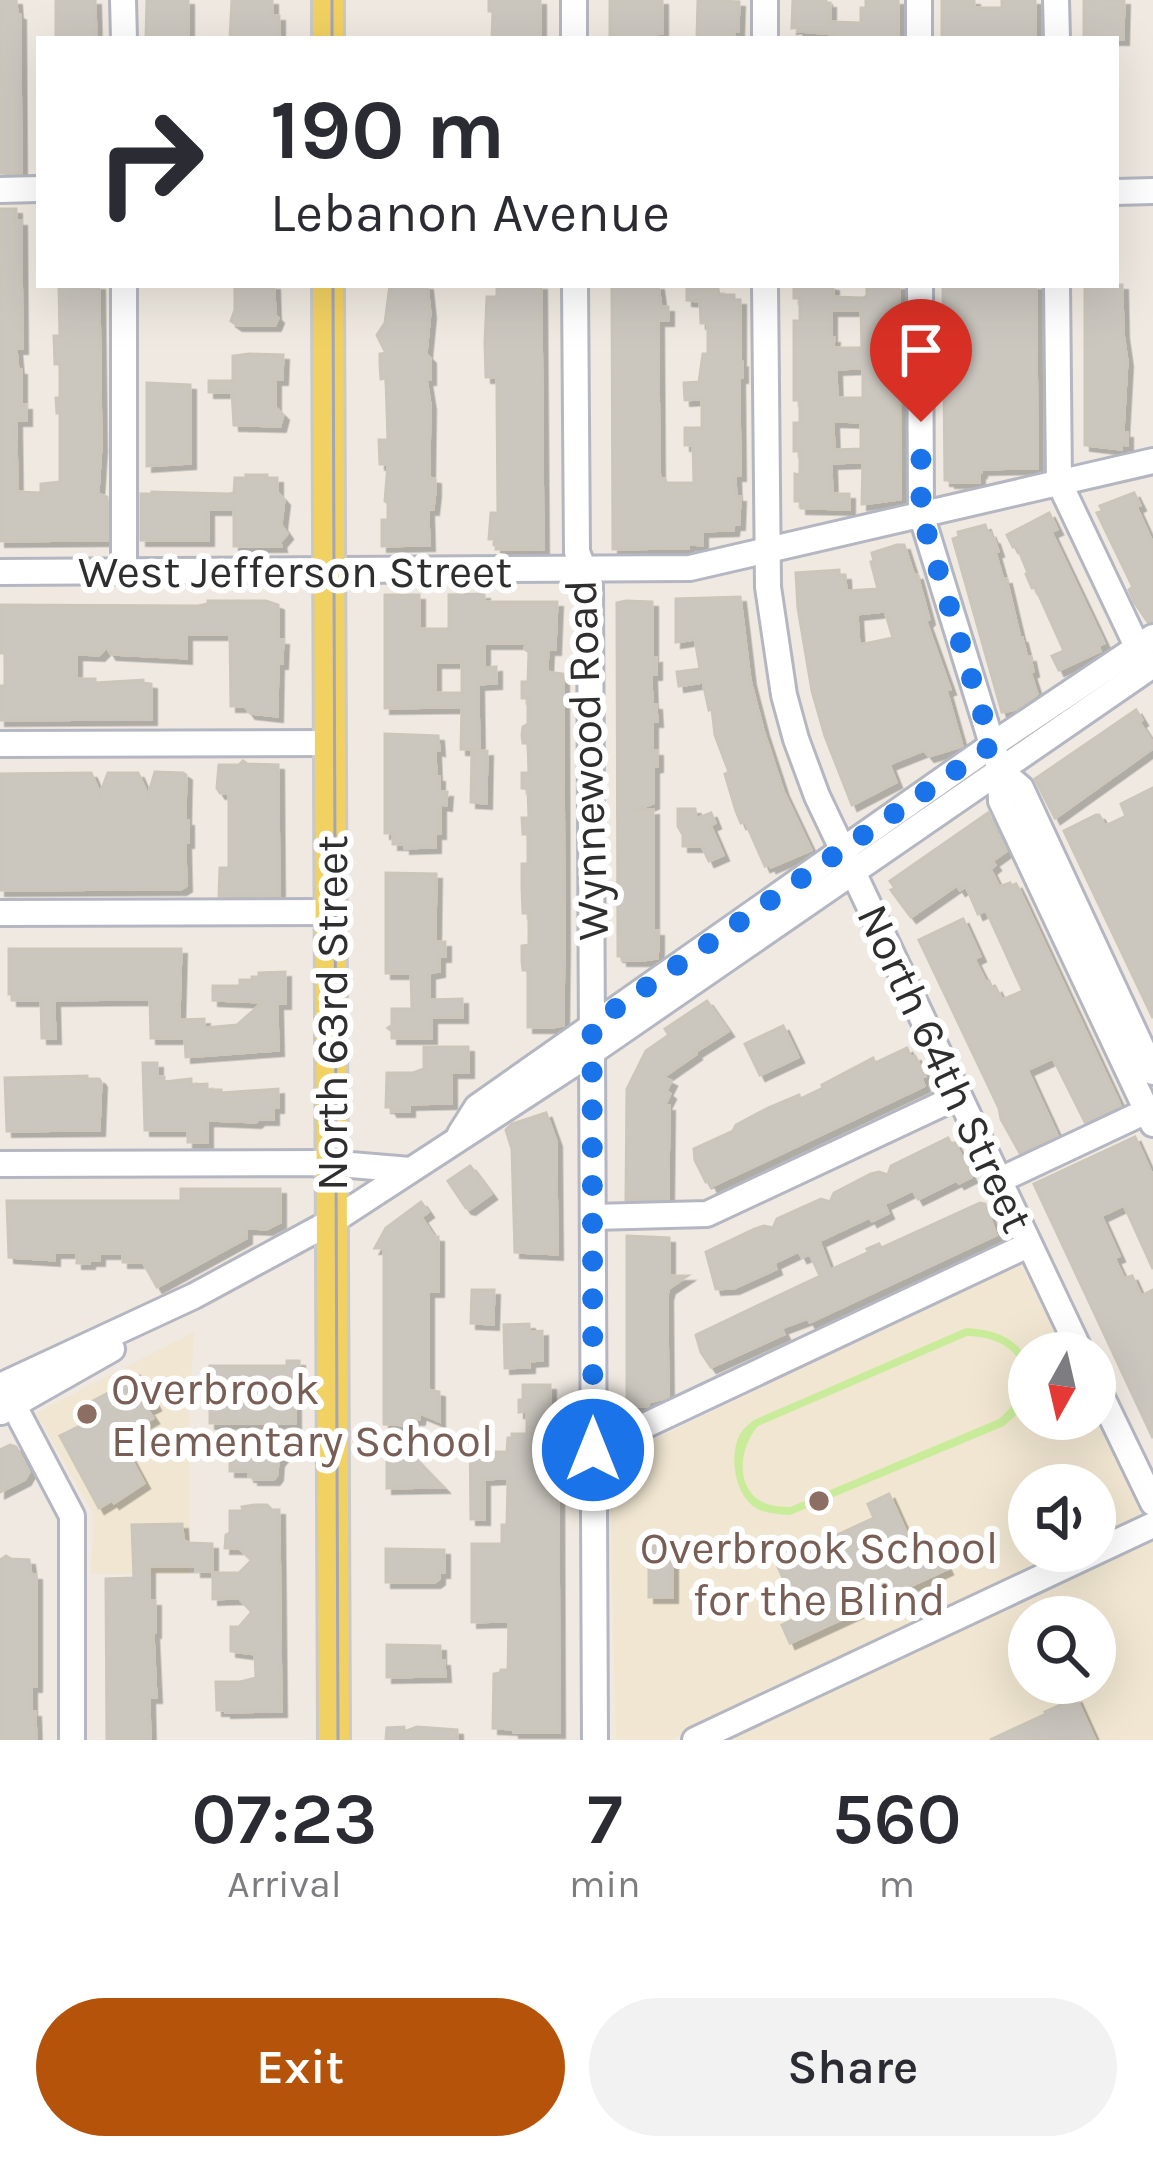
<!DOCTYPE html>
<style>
body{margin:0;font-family:Karla,sans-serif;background:#f2f2f3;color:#2b2b33;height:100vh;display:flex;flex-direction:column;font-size:45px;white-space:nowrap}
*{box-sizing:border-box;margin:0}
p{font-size:39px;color:#7c7c81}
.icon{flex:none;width:66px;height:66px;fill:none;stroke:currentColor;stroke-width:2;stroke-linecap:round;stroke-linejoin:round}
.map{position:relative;height:1740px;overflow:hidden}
.panel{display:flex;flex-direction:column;background:#fff;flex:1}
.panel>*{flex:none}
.hud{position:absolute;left:36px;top:36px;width:1083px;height:252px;border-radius:0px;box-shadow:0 12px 48px #0002;background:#fff;color:#2b2b33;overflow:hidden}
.needle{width:78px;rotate:188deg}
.buttons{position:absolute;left:1008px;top:1332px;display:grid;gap:24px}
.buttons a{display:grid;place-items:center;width:108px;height:108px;border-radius:50%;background:#fff;box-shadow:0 12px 48px #0002;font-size:60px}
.pin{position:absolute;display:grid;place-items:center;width:102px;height:102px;color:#fff;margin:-123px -51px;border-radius:50% 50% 50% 0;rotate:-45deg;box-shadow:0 0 12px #0007}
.pin .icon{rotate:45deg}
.me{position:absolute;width:132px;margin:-66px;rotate:0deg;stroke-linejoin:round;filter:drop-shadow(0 0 9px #0008)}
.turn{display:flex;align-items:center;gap:42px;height:252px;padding:0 36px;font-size:54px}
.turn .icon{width:156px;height:156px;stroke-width:2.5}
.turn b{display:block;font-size:84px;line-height:102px}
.eta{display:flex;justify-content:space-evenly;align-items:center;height:204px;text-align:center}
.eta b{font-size:72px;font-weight:600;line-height:84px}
.button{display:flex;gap:24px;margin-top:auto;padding:24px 36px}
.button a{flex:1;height:138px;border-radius:72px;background:#b45309;color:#fff;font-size:48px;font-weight:600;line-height:138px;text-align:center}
.button a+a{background:#f2f2f3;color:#2b2b33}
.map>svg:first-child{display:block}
.education{fill:#f0e6d1;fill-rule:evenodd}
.pitch{fill:#c9ec9a;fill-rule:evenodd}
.building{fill:#cbc7bf;stroke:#cbc5ba;stroke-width:3;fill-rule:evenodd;filter:url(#shadow)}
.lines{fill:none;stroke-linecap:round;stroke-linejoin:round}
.minor-casing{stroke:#b4b7c1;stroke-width:30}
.major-casing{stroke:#c9c9c9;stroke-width:36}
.minor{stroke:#fff;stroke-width:24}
.major{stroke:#f2d163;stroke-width:30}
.tram{stroke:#a3a6b8;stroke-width:3}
.route{stroke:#1a73e8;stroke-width:21;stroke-dasharray:0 37.8}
.education-dot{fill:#8d6e63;stroke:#fff;stroke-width:4.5}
.labels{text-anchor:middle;stroke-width:12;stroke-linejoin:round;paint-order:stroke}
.street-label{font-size:45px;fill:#2e2e2e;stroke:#fff}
.education-label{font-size:45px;fill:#785e54;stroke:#fff;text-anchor:start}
</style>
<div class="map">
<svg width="1153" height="1740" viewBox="0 0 1153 1740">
<defs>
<filter id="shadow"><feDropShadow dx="5.5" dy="5.5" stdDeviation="0" flood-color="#0004"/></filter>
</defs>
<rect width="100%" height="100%" fill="#efe9e1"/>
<!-- education -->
<g class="education">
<path d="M1021,1264l44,89h-36v66h66v-3l48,102 -48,22v-55h-66v66h43l-401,189h-55l-7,-279z"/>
<path d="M194,1332l-5,84v158h-98l3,-60 -58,-101z"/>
<path d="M1153,1541v199h-427zM1029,1617h66v66h-66z"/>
</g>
<!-- pitch -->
<path class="pitch" d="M966,1328c30,1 63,13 63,48 0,11 1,19 -5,29 -4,9 -13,14 -20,21l-214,89c-13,-1 -26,-1 -37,-9 -19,-15 -24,-51 -13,-72 4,-6 9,-10 14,-14zM967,1336c56,1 76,45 32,83l-209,88c-10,0 -22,-1 -31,-7 -25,-17 -18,-55 -1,-74z"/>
<!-- building -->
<g class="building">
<path d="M0,0h16l1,14 3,1 1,158h-21z"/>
<path d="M56,0h39l1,39h-40z"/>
<path d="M147,0h41v39h-42z"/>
<path d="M232,0h40v16h7v23h-49z"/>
<path d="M489,0h51v39h-48l1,-28h-4z"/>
<path d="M610,0h52v33l-6,1v5h-46z"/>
<path d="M698,0l41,2 -1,29h-4v6l-37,1z"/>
<path d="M793,0h33v3h4v19l31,1v-15h5v-8h32v39h-65v-5l-35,-3 1,-4 -7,1z"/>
<path d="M942,0h32v8h28v-8h33v39h-93z"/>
<path d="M1084,0h40l-1,39h-39z"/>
<path d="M0,209h16v12h5l1,127h-6l2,22h3v35h5v15h-10l1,72 24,1v-9l19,-2v-70l-3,1 -1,-15h4v-34h-5l-1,-28h6l-1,-51h40l2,162 -3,47 9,3v43l-107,1z"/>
<path d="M235,285h39l1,30 3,3 -3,7h-38l-6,-4 4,-11z"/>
<path d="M390,285h37l3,28 -4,41 4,4v21h-4l4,25 -1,74 6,1v13l-2,17h-5l1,36 -47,1v-26h6v-17l-3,-2 3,-37h-8l-1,-24h9l-2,-62 -5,1 -1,-15v-10l6,-1 -9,-18 8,-12z"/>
<path d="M497,285h44l2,264h-47v-10h-7l2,-26h7l-1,-117v-19h-11l-1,-34 2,-46h10z"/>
<path d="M612,285h46l3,22h7v13h-10l1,153 2,6h4v4h29l-1,-38h-8v-17h17v-29l-17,1 -1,-17 15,-1 4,-28h5v-31h-7l-1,-22 -13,-1v-11h31l1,6h15v5h6v64l2,-1v14h-3l1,98h-5l1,22h4l-1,27h-5l-1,6 -31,1v14l-14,-1v4l-75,1z"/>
<path d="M794,285h33l6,1v11l30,1 4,-2v-11h32l1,214 -38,5 1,-42 -32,1 1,31h17v15l-48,-1v-7h-6v-27l5,1v-24h-6v-28h6v-23h-6v-79h6v-23h-6zM831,310h30l1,38h-29l1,-10h-3zM863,368v30h-26l-1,-29zM833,421l28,1v27l-27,1z"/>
<path d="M943,285h93l1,183 -56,1v3h-2v10h-29v-2h-5z"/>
<path d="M1085,285h37l1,48 4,28 -4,72h4v12l-6,-1v5l-36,-4z"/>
<path d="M249,354l34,1 -1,24h-7v28l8,8 -3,11 -46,-1 -2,-33h-23v-11h24v-25z"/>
<path d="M147,383l43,2v78l-43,3z"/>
<path d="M246,475h21v3h10v14l7,8 -3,25 6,9 -7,8 1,4h-47v-37h-26v31h-67v-46h11v-2l77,2 5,-1 1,-15h12z"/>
<path d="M1134,493l6,12 -4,2 17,37v77l-5,1 -13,-19 -6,-13 4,-3 -36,-74 6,-2 -3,-5z"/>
<path d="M1049,513l8,16 -6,3 53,111 -6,3 2,5 -41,19 -7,-14 12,-5 -26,-58 -3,-6 -3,1 -6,-14 2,-1 -11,-27 -4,1 -6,-12z"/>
<path d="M985,525l3,9 2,-1 2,6h2l4,12 -3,1 8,28 3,-1 14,59h2l5,20 3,-1 3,14 -3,1 7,22 -21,15 -14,3 -49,-173 6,-2 -1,-5z"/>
<path d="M897,545h7l10,31 3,-1 12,44 -3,3 24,67 -4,1 16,56 -33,10 -5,-6 -35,14 7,18 -44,23 -27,-69 -13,-45 -14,-83 -2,-35 43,-3v5h6l1,16 32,-2 -7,-27 3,-1 -2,-8zM885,611l8,27 -34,7 -2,-31z"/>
<path d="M484,594v8h73l-2,47h-7l-1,23 16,2 1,272 -1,79 -9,2h-26v-57h-5l-1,-9v-15l7,-1v-32h-6l-1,-26v-23h6v-30h-5l-1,-16h7l-1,-29 -6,-1v-15h7l-1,-30h-5l-1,-8 1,-8 5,-3v-26h-6v-16h6l1,-30 -4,-3 1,-6h-42v25l12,-1v16l-18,1 1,66 -18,-1 1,-42 -77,1v-113h34v34h30v-34zM435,662h27v31h-27z"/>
<path d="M740,597l10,83 13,50 20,61 28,59 -40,17 -1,-3 -5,2 -20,-45 -4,2 -5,-12 -11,-37 4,-2 -14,-37 -3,-26 -3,1 -6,-28 -24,4 -2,-14 23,-3 -5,-30 -19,3v-43z"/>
<path d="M208,601h58l12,4v35h5l-1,23h-4l-1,53 -27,-3 -5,-7h-14l-1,-72h-44v24l-75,-4 -4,-7 -8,8 -23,-1v25h19v4l48,-3v3l8,1v35l-151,1v-34h5v-33h-5v-48l198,1 10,-2z"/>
<path d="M626,601l26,1v57l4,-1v16h-5l1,31h4l1,16h-5v30h5v15l-4,1v36l-20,8 20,-1v121h5v17l-1,10 -13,2h-22v-4h-4l-1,-353z"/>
<path d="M1136,710l6,10 -3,2 14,21v5l-98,70 -20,-39z"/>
<path d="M385,734l53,2 1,14 -4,-1 1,28h3v15h8l-1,13 -6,-1v29h-5v14l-30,1v-4h-12v-11h-8z"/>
<path d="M487,751l-1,52 -15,-1 1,-50z"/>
<path d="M243,761l4,3 31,1 1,131h-60l1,-28h9v-75h-9l-3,-5 2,-23h20z"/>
<path d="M155,772l28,1 3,2 -1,46h3v21h-3l1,44 -5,3 -181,1v-116l91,-1 9,21 8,-21h30l10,23z"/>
<path d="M1153,788v230l-89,-187 32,-16h3l6,11 21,-10 -5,-12z"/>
<path d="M678,809h17l1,10 15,-6 4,10 -5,2 13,30 -14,6 -7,-15h-19v-11l-5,-9z"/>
<path d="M988,813l18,38 -14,10 3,4 -5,4 9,18 11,-4 1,3 5,-2 5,10 99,211 -35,17 -32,-64 -26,12 30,65 -37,18 -19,-34 -2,-11 -80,-168 44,-21 17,37 -6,3 12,24 3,-2 4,9 3,-2 6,12 21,-9 -27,-59 -10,-22 -8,4 -12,-28 -6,4 -3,-5 -46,32 -20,-27 4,-2 -5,-7z"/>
<path d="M386,873l50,1 -1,68h10v14h-6v15l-10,2v27l33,-1v18h-31v21h-39v-7l-4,-3 4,-3v-16h20l-1,-36h-25z"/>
<path d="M9,949h172l-2,71 25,-1v9l33,-3 26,-23 -50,-2v-14h27v-6h12v-3h7v-4l26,-1v31h-8l1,47 -92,7 -1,-19h-34l-1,-39 -96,1 1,38h-13l-1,-38h-29v-6h-3z"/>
<path d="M707,1001l21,30 -33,21 1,2 -33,23 8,4 -5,10 4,3 -6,12h5l-1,93 -42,1 1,-111 19,-38 23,-16 -4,-6z"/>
<path d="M783,1026l15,31 -38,18 -15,-31z"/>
<path d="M424,1047h44v25h-17v31l-42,1v7h-17l-2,-4h-4l1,-34h26l11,-4z"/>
<path d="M907,1048l4,10 4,-2 10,20 -4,2 3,8 -212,100 -2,-5 -4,1 -11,-22 -1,-11 39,-18 3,-6 32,-17 31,-13 1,4 23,-11 -1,-3 51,-27 2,5z"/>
<path d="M143,1063h14v14h7v5l27,-3v6l16,-1v6h14v3l57,-4v18h-5v12h-14l-3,3 -49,-2v22h-19v-12h-43z"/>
<path d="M87,1076v3h12l2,3 -2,48 -92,1 -2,-53z"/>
<path d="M546,1113l10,28 1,113 -42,-2 -3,-103 -6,-19 6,-6z"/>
<path d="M1135,1137l18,40v92l-29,-64 -23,11 18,40 -5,2 10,21 8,-3 9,20 12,-6v148l-119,-254z"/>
<path d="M948,1138l3,6 4,-1 16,34 -12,6 -2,-3 -39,19 -5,-9 -29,14 4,9 -16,8 -2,-4 -51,24 11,29 39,-18 -2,-3 12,-5 2,4 99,-45 5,1 11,31 -186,87 -2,-4 -27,10 3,6 -73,33 -10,-15 -5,-17 124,-59 -10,-22 -8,3 -3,-6 -25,12 2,6 -42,19 -18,1 -10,-37 49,-23 9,-3 9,2 4,-9 44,-20 9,3 4,-9 37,-19 8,-2 9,3 3,-9z"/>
<path d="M470,1166l21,28 -21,15 -4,-1 -18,-27z"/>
<path d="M181,1189h99v33l-13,7 -21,-1v10l-89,49 -14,-25h-20v-9h-24v7h-10v3h-12v-11h-23v8l-45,-3 -2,-56h174z"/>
<path d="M421,1202l7,10 -7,5 13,20h4v54h-10v99l11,2v29l-19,-8 -1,6h-9v6l-26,-1v-176h-9l11,-20z"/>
<path d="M627,1236l42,2v38h18l-18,12 -2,7 1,102 -19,5 -1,4h-21z"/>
<path d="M472,1290h22l-1,34 -22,-1z"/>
<path d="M529,1324v8l13,-1v29l-13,1v6l-24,1 -1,-43z"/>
<path d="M287,1361h12v13h-4v49h-85v-57h77z"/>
<path d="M140,1376l15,29 -8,4 6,9 -34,19 25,46 -30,20 -2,-3 -13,8 -39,-72 26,-13 -8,-14z"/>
<path d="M523,1385h27v49h8l1,298h-45v-3l-21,-1 1,-54 6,-1 1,-3h7l1,-49 -37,1v-78h30v-19h5l1,-41v-6l-24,1v40h-13l-1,-84 14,1v16h23l1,-14h4v-4h15v-23l-8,1v-12h4z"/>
<path d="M10,1445l6,2 13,25 -4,7 -25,13v-42z"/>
<path d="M251,1448l24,2 7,6 -4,5 -1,14 -3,4h-21v-3h-4v-5h-19v-19h16z"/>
<path d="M413,1456l30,31 -56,1v-31z"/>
<path d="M889,1494l30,67 20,-9 8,17 -67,31 -5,-11 -24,11 6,12 -67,31 -8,-18 19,-9 -31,-66 21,-10 7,13 76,-35 -6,-14z"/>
<path d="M254,1505h13l5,5h7l2,201 -55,1v-2h-9l-1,-28h24l16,-4 -1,-24 -24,-3v-24h8l13,-15 -13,-14 -26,1v-26h26l13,-13 -13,-12h-14l1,-13 4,-2v-22h13l-1,-4z"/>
<path d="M182,1524l1,16 6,3 23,1v27h-16v-5h-47v35h6v31h-2l3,65h-7l1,43h-43l-1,-161 28,-1 -2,-53z"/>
<rect x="649" y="1546" width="23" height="51"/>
<path d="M386,1549l58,1v22h-5v7l-4,3h-49z"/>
<path d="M6,1556l5,3 18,1 2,15h5v111h-5v26h4l1,28h-36v-180z"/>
<path d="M387,1645l53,1v15h4l1,15 -58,1z"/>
<path d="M1076,1698l19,42h-105l56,-26 -1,-2z"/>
<path d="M404,1727v5l13,-5 40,3v10h-71l1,-12z"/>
</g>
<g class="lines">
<defs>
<g id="minor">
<path d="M123,0l1,39"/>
<path d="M574,0v39"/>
<path d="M765,0v39"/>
<path d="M919,0v39"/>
<path d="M1056,0l1,39"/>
<path d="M0,190l39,-1"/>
<path d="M1116,192l37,-1"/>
<path d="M575,285l2,267 13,33 5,1155"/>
<path d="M765,285l3,302 16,108 12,44 21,57 264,557"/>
<path d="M920,285l1,229 79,256 1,31 152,323"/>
<path d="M1057,285l2,197 84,177"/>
<path d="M0,572l690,-4 463,-107"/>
<path d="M124,572v-287"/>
<path d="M0,744l330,-1"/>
<path d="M1000,770l21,18 132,284"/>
<path d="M0,913l331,-1"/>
<path d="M460,1134l17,-27 515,-362 161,-108"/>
<path d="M0,1164l327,-1 83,7"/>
<path d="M1000,1180l153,-72"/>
<path d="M593,1217l114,-3 252,-118"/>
<path d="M1095,1383l58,120"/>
<path d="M3,1385l69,131v224"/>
<path d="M0,1386l194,-90 142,-77 256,-167 561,-387"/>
<path d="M1,1412l111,-63"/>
<path d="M593,1450l435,-205"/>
<path d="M695,1740l458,-215"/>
</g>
<g id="major">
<path d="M328,0v39"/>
<path d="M328,285l6,1455"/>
</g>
</defs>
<!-- minor casing -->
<use href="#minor" class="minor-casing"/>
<!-- major casing -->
<use href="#major" class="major-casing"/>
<!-- minor -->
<use href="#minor" class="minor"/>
<!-- major -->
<use href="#major" class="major"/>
<!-- tram -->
<g class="tram">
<path d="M332,0v39"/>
<path d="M333,285l5,1455"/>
</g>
</g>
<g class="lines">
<!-- route -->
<path class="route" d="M593,1450l-1,-425 400,-280 -71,-231v-92"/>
</g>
<!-- markers -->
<g class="education-dot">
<circle cx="87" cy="1414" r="12"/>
<circle cx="819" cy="1501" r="12"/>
</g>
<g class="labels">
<!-- street labels -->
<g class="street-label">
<text x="295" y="587">West Jefferson Street</text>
<text transform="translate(586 760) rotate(-92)" y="16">Wynnewood Road</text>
<text transform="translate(331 1013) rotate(-90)" y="16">North 63rd Street</text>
<text transform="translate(946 1068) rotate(65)" y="16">North 64th Street</text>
</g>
<!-- education labels -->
<g class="education-label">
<text x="111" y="1404">Overbrook<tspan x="111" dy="52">Elementary School</tspan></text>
<text x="819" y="1563" text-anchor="middle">Overbrook School<tspan x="819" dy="52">for the Blind</tspan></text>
</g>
</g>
</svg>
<div class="buttons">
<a><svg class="needle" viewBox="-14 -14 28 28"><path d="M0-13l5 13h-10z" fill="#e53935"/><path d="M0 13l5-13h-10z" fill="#7c7c81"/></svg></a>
<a><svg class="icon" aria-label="sound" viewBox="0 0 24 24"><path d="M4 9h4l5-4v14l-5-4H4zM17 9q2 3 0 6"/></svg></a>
<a><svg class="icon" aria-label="search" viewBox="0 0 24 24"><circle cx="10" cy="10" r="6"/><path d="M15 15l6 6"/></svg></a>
</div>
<div class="pin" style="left:921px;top:422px;background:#d93025"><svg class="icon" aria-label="arrive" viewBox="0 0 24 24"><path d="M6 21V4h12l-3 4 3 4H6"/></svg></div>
<svg class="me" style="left:593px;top:1450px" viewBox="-20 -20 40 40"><circle r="17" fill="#1a73e8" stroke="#fff" stroke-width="3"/><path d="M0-11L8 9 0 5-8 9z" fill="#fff"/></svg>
<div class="hud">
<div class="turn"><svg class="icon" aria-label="right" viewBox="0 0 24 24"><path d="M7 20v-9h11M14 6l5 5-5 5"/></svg><div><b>190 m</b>Lebanon Avenue</div></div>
</div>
</div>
<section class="panel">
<div class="eta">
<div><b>07:23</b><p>Arrival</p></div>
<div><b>7</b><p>min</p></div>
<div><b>560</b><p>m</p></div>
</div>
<div class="button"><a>Exit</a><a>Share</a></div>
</section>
